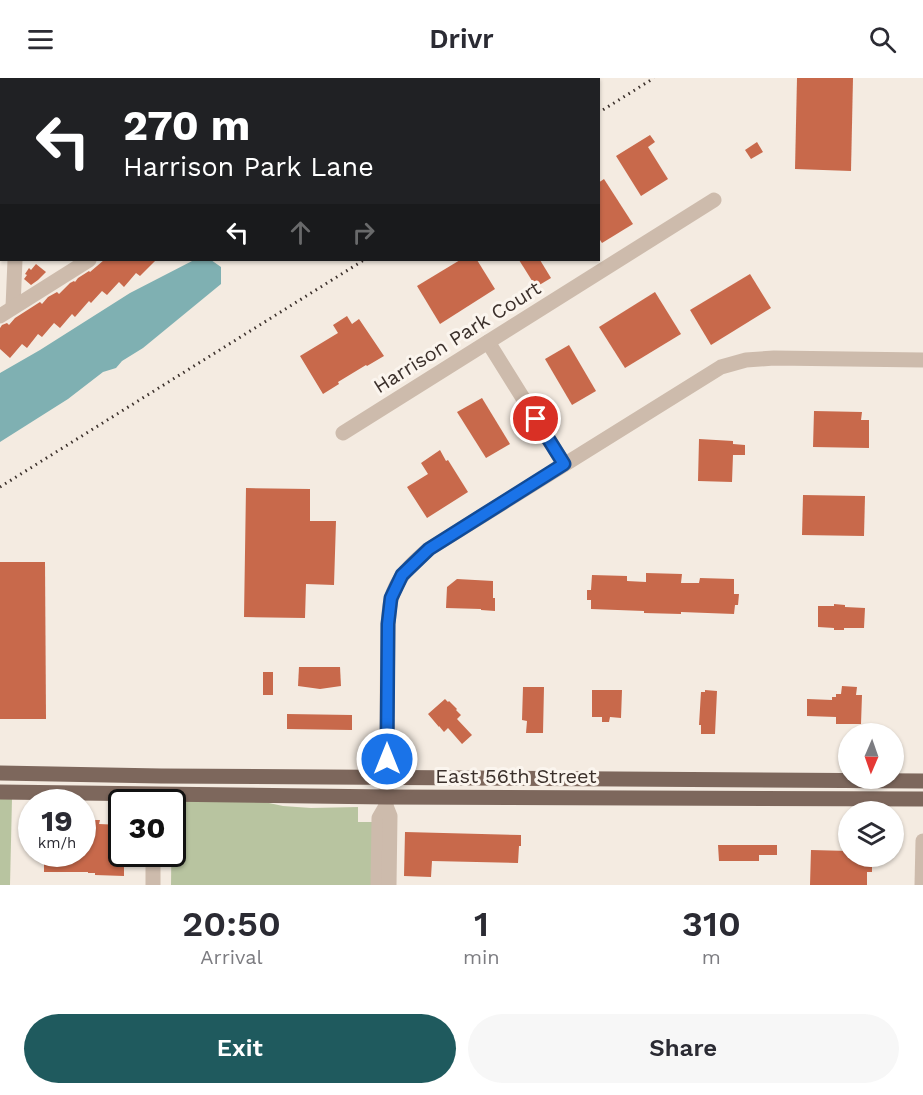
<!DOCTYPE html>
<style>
body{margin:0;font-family:"Work Sans",sans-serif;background:#f7f7f7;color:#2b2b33;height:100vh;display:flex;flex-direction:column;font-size:22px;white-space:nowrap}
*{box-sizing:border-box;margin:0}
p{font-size:20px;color:#7c7c81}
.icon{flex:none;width:33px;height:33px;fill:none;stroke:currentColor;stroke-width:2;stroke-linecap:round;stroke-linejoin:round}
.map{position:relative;height:807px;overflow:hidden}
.details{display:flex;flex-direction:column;background:#fff;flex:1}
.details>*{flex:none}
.top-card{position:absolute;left:0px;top:0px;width:600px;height:183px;box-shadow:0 2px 4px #0004;background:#202124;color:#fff;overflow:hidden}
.needle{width:39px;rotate:182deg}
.buttons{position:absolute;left:838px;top:645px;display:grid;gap:12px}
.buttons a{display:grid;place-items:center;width:66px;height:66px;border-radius:50%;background:#fff;box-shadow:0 2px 4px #0004;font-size:30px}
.speed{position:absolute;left:18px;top:711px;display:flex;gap:12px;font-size:30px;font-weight:700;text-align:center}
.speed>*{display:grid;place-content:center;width:78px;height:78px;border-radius:50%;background:#fff;box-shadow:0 2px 4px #0004;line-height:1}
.speed small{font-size:15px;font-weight:400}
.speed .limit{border:3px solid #111;border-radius:9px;background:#fff;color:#111}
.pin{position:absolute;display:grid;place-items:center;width:51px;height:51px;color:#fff;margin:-26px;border:3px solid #fff;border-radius:50%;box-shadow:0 2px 6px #0007}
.me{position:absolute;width:66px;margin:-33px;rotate:0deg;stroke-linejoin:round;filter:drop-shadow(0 0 4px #0008)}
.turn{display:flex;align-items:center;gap:21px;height:126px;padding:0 24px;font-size:27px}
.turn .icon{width:78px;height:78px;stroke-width:2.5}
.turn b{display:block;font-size:42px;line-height:51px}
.lanes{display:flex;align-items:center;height:57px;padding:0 24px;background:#0003;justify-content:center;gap:30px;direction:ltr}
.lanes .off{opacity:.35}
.eta{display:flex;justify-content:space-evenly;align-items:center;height:102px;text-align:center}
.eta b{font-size:36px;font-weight:600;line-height:42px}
.primary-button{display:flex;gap:12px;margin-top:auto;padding:12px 24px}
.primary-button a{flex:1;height:69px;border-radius:36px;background:#1f5a5e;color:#fff;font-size:24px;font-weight:600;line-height:69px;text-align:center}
.primary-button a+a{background:#f7f7f7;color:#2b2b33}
header{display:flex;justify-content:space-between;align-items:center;height:78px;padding:0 24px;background:#fff;font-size:27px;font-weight:600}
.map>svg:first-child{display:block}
.green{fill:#b8c4a0}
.water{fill:#7fb0b2}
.building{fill:#c8694b}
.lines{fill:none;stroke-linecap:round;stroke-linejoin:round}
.minor{stroke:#cdbbac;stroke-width:15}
.major{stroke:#7d675c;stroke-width:15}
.rail{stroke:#3b302b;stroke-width:3;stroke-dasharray:1.5 4.5;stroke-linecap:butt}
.route-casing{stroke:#114b97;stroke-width:15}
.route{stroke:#1a73e8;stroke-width:10}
.labels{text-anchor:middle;stroke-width:6;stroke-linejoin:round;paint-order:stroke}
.street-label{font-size:20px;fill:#3b302b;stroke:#fbf5ee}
</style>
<header><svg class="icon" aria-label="menu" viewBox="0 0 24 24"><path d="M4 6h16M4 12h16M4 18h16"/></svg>Drivr<svg class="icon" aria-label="search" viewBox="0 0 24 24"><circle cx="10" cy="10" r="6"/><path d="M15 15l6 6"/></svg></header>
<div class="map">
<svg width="923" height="807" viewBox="0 0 923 807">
<rect width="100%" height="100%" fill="#f4ebe1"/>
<!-- green -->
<g class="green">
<path d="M0,720h12l-2,87h-10z"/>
<path d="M255,722l28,6 28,2 47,-1v15h17l-1,63h-203l1,-84z"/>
</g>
<!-- water -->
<path class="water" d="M194,182h17l10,7v17l-78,64 -21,13 -6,7 -13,4 -35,27 -68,43v-69l40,-23 90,-57z"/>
<!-- building -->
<g class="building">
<path d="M797,0h56l-2,93 -56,-2z"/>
<path d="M650,57l5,7 -7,5 20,32 -27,17 -25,-40z"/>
<path d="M757,64l6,10 -12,7 -6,-9z"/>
<path d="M604,101l29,45 -31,19 -4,-6v-54z"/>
<path d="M104,182h52l-16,16 -4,-3 -12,14 -5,-5 -12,13 -5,-4 -11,12 -2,-2 -14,16 -3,-3 -12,14 -6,-5 -12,14 -4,-3 -11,14 -5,-4 -12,14 -10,-9v-21l2,-3 5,-2 2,2 6,-7 25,-16 2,2 6,-7 9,-5 2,2 11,-11 4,-2 1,1 3,-4 11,-7 1,1z"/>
<path d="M460,182h17l18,29 -55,35 -23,-38z"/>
<path d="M519,182h21l11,18 -15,9z"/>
<path d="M36,186l10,8 -8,8 -7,5 -7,-6 3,-4 -2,-1 4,-6 2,2z"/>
<path d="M750,196l21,34 -60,37 -21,-35z"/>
<path d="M655,214l26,42 -56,34 -26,-41z"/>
<path d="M347,238l5,8 7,-5 25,37 -17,10 -1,-1 -28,17 1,2 -16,10 -23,-38 38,-23 -5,-8z"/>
<path d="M569,267l27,46 -24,14 -27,-46z"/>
<path d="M482,320l28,46 -24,14 -29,-46z"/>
<path d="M814,333l48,1 -1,8h8v28l-56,-1z"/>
<path d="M699,361l34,2v3l12,1v10h-12l-1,27 -34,-1z"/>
<path d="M440,372l6,11 2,-1 20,32 -41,26 -20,-31 21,-13 -7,-11z"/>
<path d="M246,410l64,1v32h26l-2,64 -28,-1 -1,34 -61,-1z"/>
<path d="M803,417l62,1 -1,40 -62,-1z"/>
<path d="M0,484h45l1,157h-46z"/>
<path d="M646,495l36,1 -1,9h18l1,-5 34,1v15h5l-1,11h-3l-1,9 -53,-2v2l-37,-1v-2l-53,-2v-9h-4v-10h4l1,-15 35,1v5l19,1z"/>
<path d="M457,501l36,2v17h2v13l-14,-1v-1l-35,-1 1,-21z"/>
<path d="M834,526l11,1v2l20,1 -1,20h-20v2h-10v-2l-16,-1v-21h16z"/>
<path d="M299,589h41l1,19 -21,3 -22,-3z"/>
<rect x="263" y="594" width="10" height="23"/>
<path d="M842,608l15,1 -1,8h6l-1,29h-25v-7l-29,-1v-17l25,1v-3h4v-3h5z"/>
<path d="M523,609h21l-1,46h-17l1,-12 -5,-1z"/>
<path d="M592,612h30l-1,28 -11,-1 -1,5h-7v-5h-10z"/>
<path d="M705,612l12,1 -2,43h-14v-9h-2l2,-33h4z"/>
<path d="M445,621l3,3 1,-1 8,8 -1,1 5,5 -4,4 15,16 -10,9 -14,-16 -4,4 -5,-6v1l-11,-13z"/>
<path d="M287,636l65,1v15l-65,-1z"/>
<path d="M82,742h18l-1,4 23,1v29h2v22l-29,-1v-2h-7v-1h-44v-18h38z"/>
<path d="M405,754l116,3v11h-2l-1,17 -86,-2 -1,16 -27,-1z"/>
<path d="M718,767h59v10h-18v6h-40z"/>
<path d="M811,772l38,1v5h23v16h-5v13h-57z"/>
</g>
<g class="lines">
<!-- minor -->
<g class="minor">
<path d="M19,2v-2"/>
<path d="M92,2l1,-2"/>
<path d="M174,2v-2"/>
<path d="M247,2v-2"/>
<path d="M328,2v-2"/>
<path d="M13,229l2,-47"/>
<path d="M0,238l89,-56"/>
<path d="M488,264l76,122"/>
<path d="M343,355l371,-233"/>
<path d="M153,776v31"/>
<path d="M378,807l1,-67 7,-12"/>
<path d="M389,807l1,-69 -4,-10 2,-182c1,-8 1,-16 3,-24 5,-22 21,-37 38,-51l292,-182 25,-7 28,-2 149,2"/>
<path d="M922,807l1,-44"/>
</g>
<!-- major -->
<g class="major">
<path d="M0,695l161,3 762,5"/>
<path d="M0,714l386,5 537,2"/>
</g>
<!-- rail -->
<g class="rail">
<path d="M598,35l56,-35"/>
<path d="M0,409l364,-227"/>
</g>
</g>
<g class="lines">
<defs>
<path id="route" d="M387,681l1,-135 3,-26 11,-23 27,-26 135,-85 -28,-45"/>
</defs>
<!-- route casing -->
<use href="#route" class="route-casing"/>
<!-- route -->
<use href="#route" class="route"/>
</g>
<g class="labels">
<!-- street labels -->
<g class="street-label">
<text transform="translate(457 259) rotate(-32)" y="7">Harrison Park Court</text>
<text x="516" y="705">East 56th Street</text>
</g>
</g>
</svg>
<div class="buttons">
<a><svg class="needle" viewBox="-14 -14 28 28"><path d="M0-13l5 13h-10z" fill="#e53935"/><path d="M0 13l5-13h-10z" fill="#7c7c81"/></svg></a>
<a><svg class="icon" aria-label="layers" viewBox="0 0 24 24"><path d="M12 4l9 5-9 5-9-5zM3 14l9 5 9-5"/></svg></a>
</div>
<div class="speed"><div>19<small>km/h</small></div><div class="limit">30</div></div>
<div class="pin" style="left:536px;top:341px;background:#d93025"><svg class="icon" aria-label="arrive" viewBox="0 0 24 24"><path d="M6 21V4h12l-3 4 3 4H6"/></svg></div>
<svg class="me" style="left:387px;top:681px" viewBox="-20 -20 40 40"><circle r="17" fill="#1a73e8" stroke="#fff" stroke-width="3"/><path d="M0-11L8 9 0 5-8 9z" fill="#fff"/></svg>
<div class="top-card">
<div class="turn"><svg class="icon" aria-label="left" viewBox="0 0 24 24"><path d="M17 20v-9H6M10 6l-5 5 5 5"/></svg><div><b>270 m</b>Harrison Park Lane</div></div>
<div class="lanes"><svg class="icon" aria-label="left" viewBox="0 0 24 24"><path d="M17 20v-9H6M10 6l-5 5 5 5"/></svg><svg class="icon off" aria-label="ahead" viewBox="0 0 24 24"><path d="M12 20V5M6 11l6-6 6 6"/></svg><svg class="icon off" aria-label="right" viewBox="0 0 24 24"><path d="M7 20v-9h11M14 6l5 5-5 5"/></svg></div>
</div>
</div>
<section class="details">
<div class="eta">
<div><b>20:50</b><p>Arrival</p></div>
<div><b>1</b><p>min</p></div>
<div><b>310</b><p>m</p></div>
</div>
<div class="primary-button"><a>Exit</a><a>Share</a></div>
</section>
